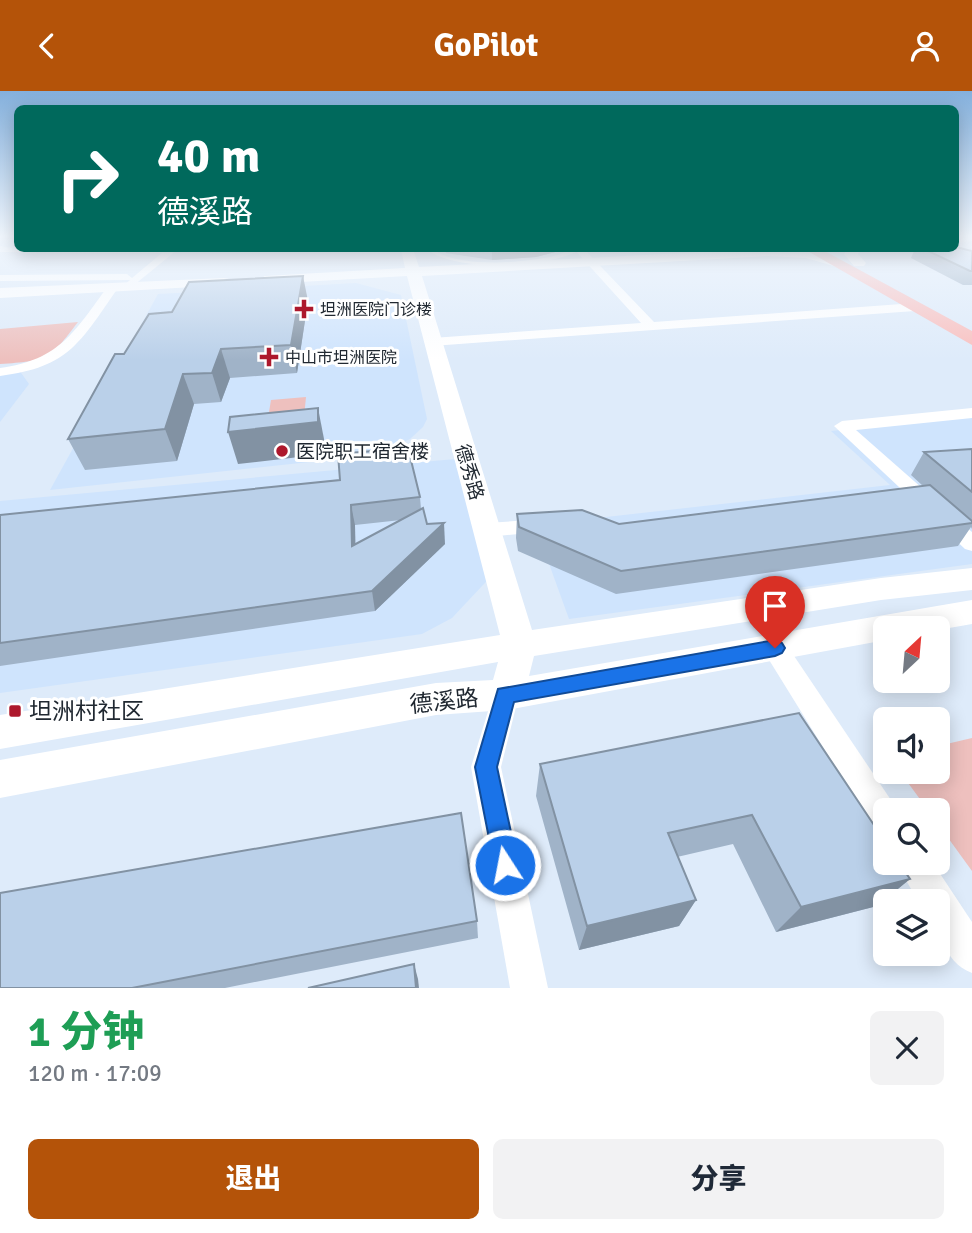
<!DOCTYPE html>
<html lang="zh">
<meta charset="utf-8">
<style>
body{margin:0;font-family:Signika,"Noto Sans SC",sans-serif;background:#f2f2f3;color:#1f2937;height:100vh;display:flex;flex-direction:column;font-size:26px;white-space:nowrap}
*{box-sizing:border-box;margin:0}
p{font-size:23px;color:#747a83}
.icon{flex:none;width:38px;height:38px;fill:none;stroke:currentColor;stroke-width:2;stroke-linecap:round;stroke-linejoin:round}
.map{position:relative;height:897px;overflow:hidden}
.panel{display:flex;flex-direction:column;background:#fff;flex:1}
.panel>*{flex:none}
.guide{position:absolute;left:14px;top:14px;width:945px;height:147px;border-radius:10px;box-shadow:0 4px 18px #0003;background:#00695c;color:#fff;overflow:hidden}
.needle{width:46px;rotate:26deg}
.controls{position:absolute;left:873px;top:525px;display:grid;gap:14px}
.controls a{display:grid;place-items:center;width:77px;height:77px;border-radius:10px;background:#fff;box-shadow:0 4px 18px #0003;font-size:35px}
.pin{position:absolute;display:grid;place-items:center;width:60px;height:60px;color:#fff;margin:-72px -30px;border-radius:50% 50% 50% 0;rotate:-45deg;box-shadow:0 0 7px #0007}
.pin .icon{rotate:45deg}
.me{position:absolute;width:77px;margin:-38px;rotate:349deg;stroke-linejoin:round;filter:drop-shadow(0 0 5px #0008)}
.turn{display:flex;align-items:center;gap:24px;height:147px;padding:0 28px;font-size:32px}
.turn .icon{width:91px;height:91px;stroke-width:2.5}
.turn b{display:block;font-size:49px;line-height:60px}
.round{display:grid;place-items:center;flex:none;width:74px;height:74px;border-radius:10px;background:#f2f2f3}
.head{display:flex;align-items:center;justify-content:space-between;height:119px;padding:0 28px}
h1{font-size:42px;font-weight:800;line-height:52px;color:#1e9e55}
.action{display:flex;gap:14px;margin-top:auto;padding:14px 28px}
.action a{flex:1;height:80px;border-radius:10px;background:#b45309;color:#fff;font-size:28px;font-weight:800;line-height:80px;text-align:center}
.action a+a{background:#f2f2f3;color:#1f2937}
header{display:flex;justify-content:space-between;align-items:center;height:91px;padding:0 28px;background:#b45309;color:#fff;font-size:32px;font-weight:800}
.map>svg:first-child{display:block}
.built{fill:#cfe4fd}
.green{fill:#eec0be}
.lines{fill:none;stroke-linecap:round;stroke-linejoin:round}
.lane{fill:#fff;fill-rule:evenodd}
.street{fill:#fff;fill-rule:evenodd}
.secondary{fill:#fff;fill-rule:evenodd}
.primary{fill:#f9bfbe;fill-rule:evenodd}
.wall{fill:#a0b3c8;fill-rule:evenodd}
.shaded-wall{fill:#8292a3}
.building{fill:#bad0e9;stroke:#8292a3;stroke-width:2}
.route{fill:#1a73e8;stroke:#114b97;stroke-width:2}
.poi-dot{fill:#ad182c;stroke:#fff;stroke-width:2.5}
.labels{text-anchor:middle;stroke-width:6;stroke-linejoin:round;paint-order:stroke}
.far-poi-label{font-size:16px;fill:#202831;stroke:#fff;text-anchor:start}
.poi-label{font-size:19px;fill:#202831;stroke:#fff;text-anchor:start}
.street-label{font-size:19px;fill:#202831;stroke:#fff}
.near-street-label{font-size:23px;fill:#202831;stroke:#fff}
.near-poi-label{font-size:23px;fill:#202831;stroke:#fff;text-anchor:start}
</style>
<header><svg class="icon" aria-label="back" viewBox="0 0 24 24"><path d="M15 5l-7 7 7 7"/></svg>GoPilot<svg class="icon" aria-label="person" viewBox="0 0 24 24"><circle cx="12" cy="8" r="4"/><path d="M4 21q1-7 8-7t8 7"/></svg></header>
<div class="map">
<svg width="972" height="897" viewBox="0 0 972 897">
<rect width="100%" height="100%" fill="#deebfa"/>
<!-- built -->
<g class="built">
<path d="M356,192l45,12 26,124 -4,8 -13,12 -36,16 -324,35 108,-196z"/>
<path d="M19,279l10,14 -29,38v-50z"/>
<path d="M972,325v148l-403,55 -34,-94 355,-40 -59,-54z"/>
<path d="M466,367l32,111 -46,49 -30,16 -422,59v-192z"/>
</g>
<!-- green -->
<g class="green">
<path d="M78,231c-28,37 -31,39 -78,42v-35z"/>
<path d="M306,306l-3,30 -37,3 5,-30z"/>
<path d="M972,647v133l-34,-47v-14h-10l-28,-38h38v-26z"/>
</g>
<g class="lines">
<!-- lane -->
<g class="lane">
<path d="M427,158h5c27,19 86,14 118,8 10,-2 22,-9 31,-8 -29,19 -127,24 -154,0z"/>
<path d="M683,158h6l24,6 -3,2z"/>
</g>
<!-- street -->
<g class="street">
<path d="M0,155l18,3 159,1 -49,40 -6,-3 8,-7 -130,1v-6l127,-1 5,4 30,-25 -162,-1z"/>
<path d="M574,158h10l70,73 261,-19 6,4 -6,4 -483,35 -7,-4 7,-4 209,-15z"/>
<path d="M108,195l10,2c-38,54 -48,79 -118,88v-8c60,-8 75,-37 108,-82z"/>
<path d="M972,317v10l-116,12 116,102v19l-7,-2 -131,-123 8,-5z"/>
<path d="M544,428l7,2 3,5 -3,5 -64,6 -10,-7 10,-7z"/>
<path d="M775,547l9,3 113,168 -11,1v26l-11,-5 -109,-176 -4,-7 4,-7z"/>
<path d="M506,592l10,4 3,8 -18,72 47,221h-38l-39,-221 22,-72 3,-8z"/>
<path d="M896,772h37l39,59v51c-30,-12 -34,-43 -34,-72h-20z"/>
</g>
<!-- secondary -->
<g class="secondary">
<path d="M956,144h16v6l-16,2z"/>
<path d="M401,158h12l6,18 338,-18 50,1 37,13 -7,4 -31,-9 -39,-2 -345,20 110,354 349,-52 91,-10v22l-91,10 -347,56 -5,20 443,-76v24l-34,6 -52,-2v12l-380,70 -70,5 -436,83v-38l436,-77 57,-3 5,-18 -498,87v-34l500,-80 -93,-359 -142,8 -7,-4 7,-4 140,-8z"/>
<path d="M848,158h12l-2,5 8,9 -2,3h-10l-10,-12z"/>
<path d="M224,187l5,1v6l-229,13v-10z"/>
</g>
<!-- primary -->
<path class="primary" d="M804,158h17l151,82v14z"/>
</g>
<!-- wall -->
<g class="wall">
<path d="M445,158h122l-31,8 -44,3 -46,-7z"/>
<path d="M915,158h41l16,2v34h-9l-52,-27z"/>
<path d="M308,210l-11,72 -67,5 -9,24 -27,2 -17,57 -92,9 -17,-31 56,-85z"/>
<path d="M972,358v80l-1,-2 -13,19 -342,48 -98,-43 -2,-13 1,-24 102,10 304,-38 -12,-11 13,-23z"/>
<path d="M420,406l1,12 6,15 18,20 -70,67 -375,55v-151zM401,429l-46,24v-19z"/>
<path d="M799,622l111,166 -33,27 -101,26 -43,-88 -56,13 19,43 -17,26 -100,24 -43,-154 4,-32z"/>
<path d="M477,830l1,17 -253,50h-225z"/>
</g>
<!-- shaded-wall -->
<g class="shaded-wall">
<path d="M492,158h75l-31,8 -44,3z"/>
<path d="M303,185l5,25 -11,72 -6,-28z"/>
<path d="M221,258l9,29 -9,24 -9,-29z"/>
<path d="M183,283l11,30 -17,57 -12,-32z"/>
<path d="M318,317l6,31 1,15 -87,10 -10,-32z"/>
<path d="M351,414l4,20 1,42 -4,-21z"/>
<path d="M444,432l1,21 -70,67 -3,-20z"/>
<path d="M910,788l-33,27 -101,26 25,-25z"/>
<path d="M696,809l-17,26 -100,24 8,-24z"/>
<path d="M414,873l4,15 1,9h-3z"/>
</g>
<!-- building -->
<g class="building">
<path d="M956,156l16,4v20h-2l-46,-22h32z"/>
<path d="M303,185l-12,69 -70,4 -9,24 -29,1 -18,55 -97,10 47,-85h9l25,-40 23,-2 17,-30z"/>
<path d="M318,317v14l-90,10 2,-15z"/>
<path d="M408,357l12,49 -69,8 1,41 71,-38 4,16 17,-1 -72,68 -372,52v-128l340,-35 -2,-26z"/>
<path d="M972,358v43l-48,-40z"/>
<path d="M930,394l42,36v2l-351,48 -102,-44 -2,-13 65,-4 37,14z"/>
<path d="M799,622l87,130v20h13l11,16 -109,28 -49,-92 -84,18 28,67 -109,26 -47,-162z"/>
<path d="M461,722l16,108 -345,67h-132v-95z"/>
<path d="M414,873l2,24h-108z"/>
</g>
<!-- sky -->
<linearGradient id="sky" x2="0" y2="1"><stop stop-color="#84b0dc"/><stop offset="0.54" stop-color="#f0f6fd"/><stop offset="1" stop-color="#f0f6fd" stop-opacity="0"/></linearGradient>
<rect width="972" height="269" fill="url(#sky)"/>
<!-- route -->
<path class="route" d="M775,549l7,3 3,5 -3,5 -7,3 -261,46 -17,65 21,98 -4,9 -9,4 -9,-4 -21,-107 23,-78z"/>
<!-- markers -->
<g class="poi-dot">
<path d="M300.5 207.5h7v7h7v7h-7v7h-7v-7h-7v-7h7z"/>
<path d="M265.5 255.5h7v7h7v7h-7v7h-7v-7h-7v-7h7z"/>
<circle cx="282" cy="360" r="7"/>
<rect x="8" y="613" width="14" height="14" rx="3.5"/>
</g>
<g class="labels">
<!-- far-poi labels -->
<g class="far-poi-label">
<text x="320" y="224">坦洲医院门诊楼</text>
<text x="285" y="272">中山市坦洲医院</text>
</g>
<!-- poi labels -->
<g class="poi-label">
<text x="296" y="367">医院职工宿舍楼</text>
</g>
<!-- street labels -->
<g class="street-label">
<text transform="translate(470 381) rotate(74)" y="7">德秀路</text>
</g>
<!-- near-street labels -->
<g class="near-street-label">
<text transform="translate(444 610) rotate(-6)" y="8">德溪路</text>
</g>
<!-- near-poi labels -->
<g class="near-poi-label">
<text x="29" y="628">坦洲村社区</text>
</g>
</g>
</svg>
<div class="controls">
<a><svg class="needle" viewBox="-14 -14 28 28"><path d="M0-13l5 13h-10z" fill="#e53935"/><path d="M0 13l5-13h-10z" fill="#747a83"/></svg></a>
<a><svg class="icon" aria-label="sound" viewBox="0 0 24 24"><path d="M4 9h4l5-4v14l-5-4H4zM17 9q2 3 0 6"/></svg></a>
<a><svg class="icon" aria-label="search" viewBox="0 0 24 24"><circle cx="10" cy="10" r="6"/><path d="M15 15l6 6"/></svg></a>
<a><svg class="icon" aria-label="layers" viewBox="0 0 24 24"><path d="M12 4l9 5-9 5-9-5zM3 14l9 5 9-5"/></svg></a>
</div>
<div class="pin" style="left:775px;top:557px;background:#d93025"><svg class="icon" aria-label="arrive" viewBox="0 0 24 24"><path d="M6 21V4h12l-3 4 3 4H6"/></svg></div>
<svg class="me" style="left:505px;top:774px" viewBox="-20 -20 40 40"><circle r="17" fill="#1a73e8" stroke="#fff" stroke-width="3"/><path d="M0-11L8 9 0 5-8 9z" fill="#fff"/></svg>
<div class="guide">
<div class="turn"><svg class="icon" aria-label="right" viewBox="0 0 24 24"><path d="M7 20v-9h11M14 6l5 5-5 5"/></svg><div><b>40 m</b>德溪路</div></div>
</div>
</div>
<section class="panel">
<div class="head"><div><h1>1 分钟</h1><p>120 m · 17:09</p></div><a class="round"><svg class="icon" aria-label="close" viewBox="0 0 24 24"><path d="M6 6l12 12M18 6L6 18"/></svg></a></div>
<div class="action"><a>退出</a><a>分享</a></div>
</section>
